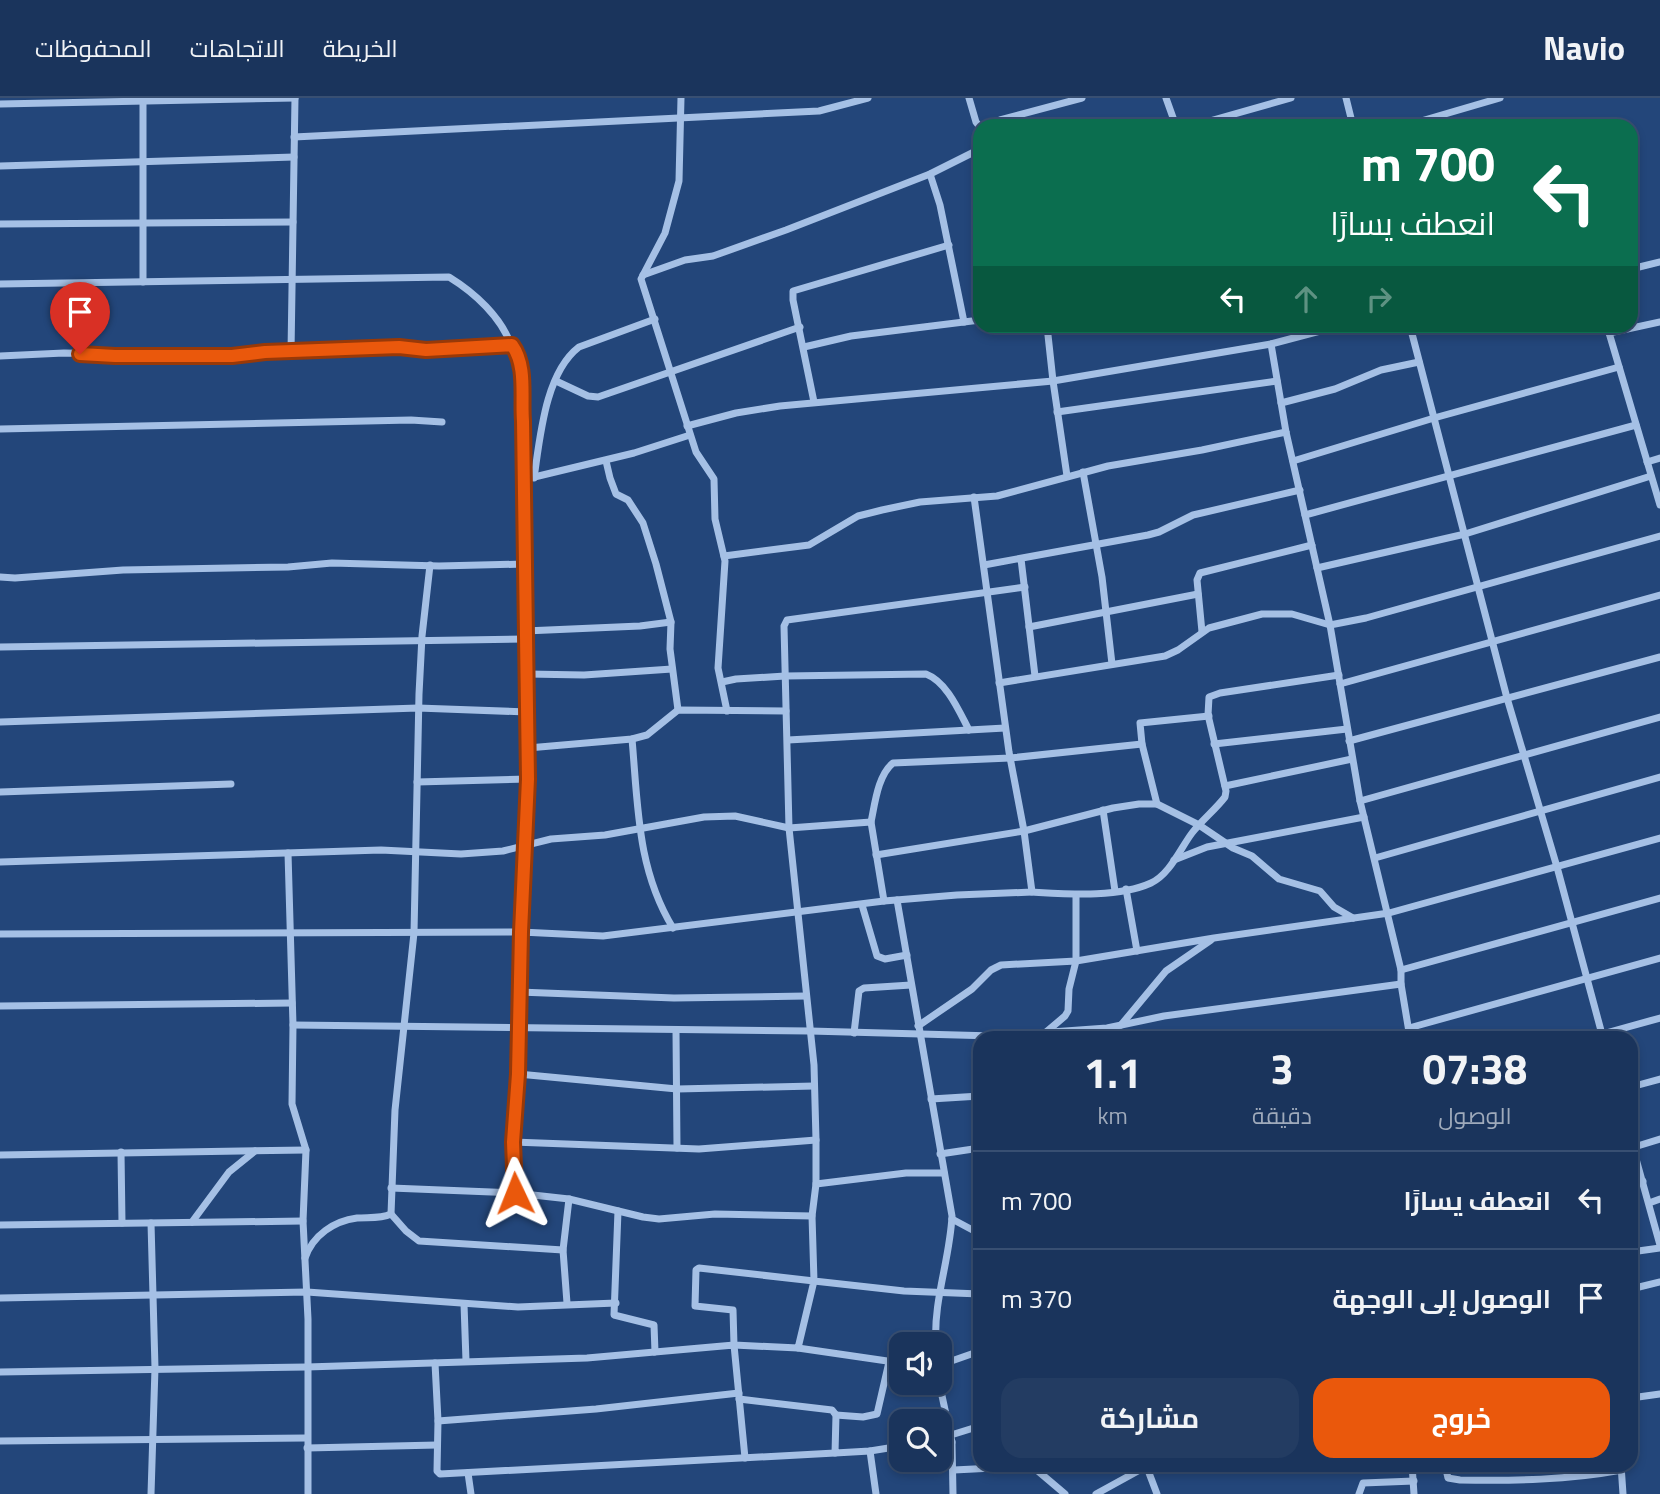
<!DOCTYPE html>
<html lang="ar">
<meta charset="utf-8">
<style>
body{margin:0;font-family:"Titillium Web",Cairo,sans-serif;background:#233c62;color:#f1f3f6;direction:rtl;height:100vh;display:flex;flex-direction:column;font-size:26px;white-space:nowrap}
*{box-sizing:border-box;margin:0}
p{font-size:23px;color:#9faabb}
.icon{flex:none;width:38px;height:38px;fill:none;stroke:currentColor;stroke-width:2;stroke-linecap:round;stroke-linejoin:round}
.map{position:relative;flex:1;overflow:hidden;direction:ltr}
.side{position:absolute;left:973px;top:933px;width:665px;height:441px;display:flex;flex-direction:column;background:#1a345c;border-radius:21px;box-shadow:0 4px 10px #0003,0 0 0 2px #384f72;direction:rtl}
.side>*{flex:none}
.top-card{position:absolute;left:973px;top:21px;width:665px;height:214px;border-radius:21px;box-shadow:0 4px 10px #0003,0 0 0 2px #384f72;direction:rtl;background:#0b6e4f;color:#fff;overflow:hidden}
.controls{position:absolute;left:889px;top:1234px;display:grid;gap:14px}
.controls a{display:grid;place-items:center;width:63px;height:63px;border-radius:14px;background:#1a345c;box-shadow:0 4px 10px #0003,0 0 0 2px #384f72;font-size:35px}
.pin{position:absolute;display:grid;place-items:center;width:60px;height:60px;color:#fff;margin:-72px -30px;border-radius:50% 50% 50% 0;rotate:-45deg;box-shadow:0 0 7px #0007}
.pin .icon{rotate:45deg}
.me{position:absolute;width:77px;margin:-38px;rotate:358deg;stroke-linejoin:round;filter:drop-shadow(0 0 5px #0008)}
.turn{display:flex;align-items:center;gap:24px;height:147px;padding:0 28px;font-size:32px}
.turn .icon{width:91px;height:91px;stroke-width:2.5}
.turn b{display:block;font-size:49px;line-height:60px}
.lanes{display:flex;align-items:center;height:66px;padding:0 28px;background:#0003;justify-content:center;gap:35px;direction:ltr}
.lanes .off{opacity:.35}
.eta{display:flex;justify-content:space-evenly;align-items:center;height:119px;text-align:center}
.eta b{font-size:42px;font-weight:700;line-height:49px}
.action{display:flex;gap:14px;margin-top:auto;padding:14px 28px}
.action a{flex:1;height:80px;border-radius:21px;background:#ea580c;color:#fff;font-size:28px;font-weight:700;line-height:80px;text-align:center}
.action a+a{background:#233c62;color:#f1f3f6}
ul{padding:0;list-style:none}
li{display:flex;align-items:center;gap:21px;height:98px;padding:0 28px;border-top:2px solid #384f72}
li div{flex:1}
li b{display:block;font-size:26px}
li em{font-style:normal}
header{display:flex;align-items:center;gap:42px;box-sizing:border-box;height:98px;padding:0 35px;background:#1a345c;border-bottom:2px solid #384f72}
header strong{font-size:33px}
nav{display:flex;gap:38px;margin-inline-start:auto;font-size:24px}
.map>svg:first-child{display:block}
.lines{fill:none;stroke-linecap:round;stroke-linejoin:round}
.street{stroke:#a5c0e5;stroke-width:7}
.route-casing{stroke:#983908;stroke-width:18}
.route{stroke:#ea580c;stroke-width:12}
</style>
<header>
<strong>Navio</strong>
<nav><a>الخريطة</a><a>الاتجاهات</a><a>المحفوظات</a></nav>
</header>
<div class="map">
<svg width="1660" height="1396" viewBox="0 0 1660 1396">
<rect width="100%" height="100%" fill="#23467a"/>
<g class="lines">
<!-- street -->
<g class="street">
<path d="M681,0l-2,83 -14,52 -24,46 55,173 18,27 1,40 10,42 -7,107 9,43"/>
<path d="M969,0l7,24 4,5"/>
<path d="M1166,0l10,28"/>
<path d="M1346,0l7,28"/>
<path d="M143,1v183"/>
<path d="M0,6l295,-6"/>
<path d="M990,28l10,-6 82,-22"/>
<path d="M1192,28l99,-28"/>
<path d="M1404,28l96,-28"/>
<path d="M294,39l525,-26 49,-13"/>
<path d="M0,68l294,-9"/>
<path d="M930,76l10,31 24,117"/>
<path d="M0,126l293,-2"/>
<path d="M1631,171l29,-7"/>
<path d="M643,177l42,-15 28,-4 73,-26 144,-56 50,-25"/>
<path d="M0,186l449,-7c26,16 52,40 62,68"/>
<path d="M1047,228l6,55 14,95"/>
<path d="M1410,228l97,372 50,169 46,171"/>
<path d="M1607,228l53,179"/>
<path d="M1609,235l51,-11"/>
<path d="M1271,246l15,88 44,193 30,176 41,169v14l9,54"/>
<path d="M804,249l47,-11 129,-16"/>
<path d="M291,254l4,-254"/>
<path d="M0,258l64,-3 168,3 33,-5 134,-4 27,3 85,-5c16,21 10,51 12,76l5,358 -7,153 -3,142 -5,68 2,51"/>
<path d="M556,283l32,15 10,1 202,-70"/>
<path d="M814,304l-21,-102v-9l156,-46"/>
<path d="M1281,305l54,-14 46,-19 38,-8"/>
<path d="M1057,314l220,-31"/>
<path d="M687,328l49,-13 44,-7 273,-25 218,-37 68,-18"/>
<path d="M0,331l411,-9 31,2"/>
<path d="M606,363l4,17 6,16 12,6 15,23 13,41 15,58 -1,27 8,61"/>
<path d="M1293,363l141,-43 185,-51"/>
<path d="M1647,364l13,-4"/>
<path d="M1083,374l19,105 10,87"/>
<path d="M534,380c6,-40 11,-105 45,-131l76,-28"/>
<path d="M522,382l112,-27 56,-18"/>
<path d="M1305,417l331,-90"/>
<path d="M724,458l85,-11 49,-29 24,-6 38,-8 77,-6 111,-30 94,-16 84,-18"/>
<path d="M1021,461l14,117"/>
<path d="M984,467l164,-30 11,-3 34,-17 107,-25"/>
<path d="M1317,470l148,-34 186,-58"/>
<path d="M0,479l15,1 108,-8 165,-3 44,-4 107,3 85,-2"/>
<path d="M1029,529l169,-33"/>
<path d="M525,533l115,-5 31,-4"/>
<path d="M1202,534l-5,-52 3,-7 112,-28"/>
<path d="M0,549l525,-8"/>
<path d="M527,576l57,1 88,-6"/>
<path d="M722,584l14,-3 49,-3 141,-2c21,8 33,37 43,56"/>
<path d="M999,585l166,-27 13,-6 31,-22 53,-14h30l38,11 36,-7 294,-82"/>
<path d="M1340,586l320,-89"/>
<path d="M0,624l418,-14 109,4"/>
<path d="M632,641c6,67 5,130 41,189"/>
<path d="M788,642l217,-12"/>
<path d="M1349,643l311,-84"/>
<path d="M1214,646l133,-15"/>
<path d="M528,650l104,-9 15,-4 31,-25 108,1"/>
<path d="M417,684l111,-3"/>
<path d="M1225,688l127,-27"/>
<path d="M0,694l231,-8"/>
<path d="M1360,703l300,-84"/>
<path d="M1157,706l-15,-60 -2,-21 69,-7"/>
<path d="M1103,712l12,81"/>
<path d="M871,724c4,-19 7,-47 22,-59l117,-5 132,-14"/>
<path d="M288,755l5,172 -1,79 14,46 -3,71 5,98v175"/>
<path d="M876,757l148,-24 89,-23 26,-4h18l42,21 34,23 19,8 27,23 41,12 14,16 19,11"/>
<path d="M1375,760l285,-81"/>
<path d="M1174,762l33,-13 157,-30"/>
<path d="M0,764l381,-12 80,4 42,-3 48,-12 54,-4 99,-18 31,-1 54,12 82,-6 13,79"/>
<path d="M1126,791l11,62"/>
<path d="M1032,794c36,2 86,6 119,-9 19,-9 29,-34 41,-50 10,-13 23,-23 33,-36l1,-6 -18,-76 1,-18 11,-4 119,-18"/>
<path d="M897,802l55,316c-2,43 -19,85 -16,128"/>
<path d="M862,807l15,51 8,3 22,-4"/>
<path d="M0,836l521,-2 82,4 281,-35 73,-6 75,-3 -8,-61 -15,-79 -35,-255"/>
<path d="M1401,872l259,-72"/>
<path d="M519,894l155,6 132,-2"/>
<path d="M0,908l292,-3"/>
<path d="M293,927l517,6 184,5 113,-8 57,-12 237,-32"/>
<path d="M1121,927l45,-54 45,-31"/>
<path d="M918,928l54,-37 19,-19 10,-5 75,-4 138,-23 175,-25 271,-75"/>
<path d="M1409,930l251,-70"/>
<path d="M676,933l1,117"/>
<path d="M854,935l5,-42 5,-3 47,-3"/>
<path d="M1045,935l20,-17 3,-5 1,-22 7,-28v-66"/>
<path d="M1588,940l72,-20"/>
<path d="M518,976l159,15 137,-3"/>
<path d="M1631,989l29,-8"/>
<path d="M931,1001l49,-3"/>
<path d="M1631,1043l29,104"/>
<path d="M513,1044l186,7 117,-9"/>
<path d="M1631,1050l29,-9"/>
<path d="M121,1054l1,71"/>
<path d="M940,1056l40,-6"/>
<path d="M0,1057l306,-5"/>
<path d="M816,1086l90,-11h38"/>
<path d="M1631,1086l12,-3"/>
<path d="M391,1090l124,5 54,6 74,18 16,2 56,-5 97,2"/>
<path d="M1649,1105l11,-4"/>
<path d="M618,1113l-4,104 40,10 1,27"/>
<path d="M391,1116l15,17 13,10 144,9"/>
<path d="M952,1121l28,15"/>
<path d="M192,1124l37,-50 26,-21"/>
<path d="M0,1127l303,-4"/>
<path d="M1631,1154l29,-4"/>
<path d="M305,1160c8,-23 29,-37 52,-40 11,-1 23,1 34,-4l4,-104 19,-177 5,-239 3,-58 8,-71"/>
<path d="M699,1170l115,13 -16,67 -64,-3 -1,-35 -38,-4 1,-36z"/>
<path d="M1631,1191l29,-7"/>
<path d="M975,1196l5,24"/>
<path d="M980,1196l-76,-3 -90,-10 -2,-65 4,-32v-44l-2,-75 -25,-237 -5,-202 3,-6 238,-33"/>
<path d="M0,1200l307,-6 211,15 98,-4"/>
<path d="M567,1205l-4,-53 6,-51"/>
<path d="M464,1206l2,57"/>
<path d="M798,1250l103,15"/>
<path d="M435,1265l3,58 -1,50 3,3 395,-21"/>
<path d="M940,1267l40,-14"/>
<path d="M0,1274l307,-5 280,-9 147,-13 11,113"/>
<path d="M939,1284l13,60 1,52"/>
<path d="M1631,1300l29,-4"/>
<path d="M739,1301l93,11 4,5 -1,38 35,-2 31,-5"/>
<path d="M836,1317l27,2 14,-3 12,-52"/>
<path d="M438,1323l158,-12 143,-16"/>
<path d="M951,1337l29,-9"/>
<path d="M0,1343l306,-3"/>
<path d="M940,1345l12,-1"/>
<path d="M307,1350l130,-3"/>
<path d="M870,1353l6,43"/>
<path d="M1146,1367l11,29"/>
<path d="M1412,1367l2,29"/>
<path d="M1445,1367l3,13 12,2c55,1 107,0 162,-10"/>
<path d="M1621,1367l2,29"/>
<path d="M954,1372l78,-4 33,28"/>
<path d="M468,1375l3,21"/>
<path d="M151,1396l4,-126 -4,-145"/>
<path d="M1096,1396l51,-28 8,-1"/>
<path d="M1359,1396l4,-11 51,-2"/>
</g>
</g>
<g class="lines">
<defs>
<path id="route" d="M80,256l35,2h117l33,-4 134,-5 27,3 86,-5c15,21 9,51 11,76l5,358 -7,153 -3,142 -5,68 2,51"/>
</defs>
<!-- route casing -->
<use href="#route" class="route-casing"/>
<!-- route -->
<use href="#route" class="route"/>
</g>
</svg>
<div class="controls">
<a><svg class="icon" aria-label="sound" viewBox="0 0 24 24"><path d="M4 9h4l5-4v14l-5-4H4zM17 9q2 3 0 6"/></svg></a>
<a><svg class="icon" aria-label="search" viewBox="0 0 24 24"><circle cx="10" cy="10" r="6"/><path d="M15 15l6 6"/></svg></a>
</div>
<div class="pin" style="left:80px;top:256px;background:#d93025"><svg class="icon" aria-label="arrive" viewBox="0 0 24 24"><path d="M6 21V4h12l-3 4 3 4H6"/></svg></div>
<svg class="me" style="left:515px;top:1095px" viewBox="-20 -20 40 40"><path d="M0-17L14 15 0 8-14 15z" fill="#ea580c" stroke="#fff" stroke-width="4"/></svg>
<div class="top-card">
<div class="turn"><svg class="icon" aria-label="left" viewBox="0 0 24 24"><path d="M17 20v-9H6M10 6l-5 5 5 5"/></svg><div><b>700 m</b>انعطف يسارًا</div></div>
<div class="lanes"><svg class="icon" aria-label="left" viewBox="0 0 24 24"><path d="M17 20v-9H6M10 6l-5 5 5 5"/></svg><svg class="icon off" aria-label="ahead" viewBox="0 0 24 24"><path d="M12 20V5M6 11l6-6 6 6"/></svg><svg class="icon off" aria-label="right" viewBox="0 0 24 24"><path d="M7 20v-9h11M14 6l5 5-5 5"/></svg></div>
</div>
<section class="side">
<div class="eta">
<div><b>07:38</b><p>الوصول</p></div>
<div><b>3</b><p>دقيقة</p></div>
<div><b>1.1</b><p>km</p></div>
</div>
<ul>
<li><svg class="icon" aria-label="left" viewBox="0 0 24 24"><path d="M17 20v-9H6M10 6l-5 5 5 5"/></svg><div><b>انعطف يسارًا</b></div><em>700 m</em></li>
<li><svg class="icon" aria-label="arrive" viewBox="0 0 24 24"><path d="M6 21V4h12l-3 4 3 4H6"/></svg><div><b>الوصول إلى الوجهة</b></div><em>370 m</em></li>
</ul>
<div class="action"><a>خروج</a><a>مشاركة</a></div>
</section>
</div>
